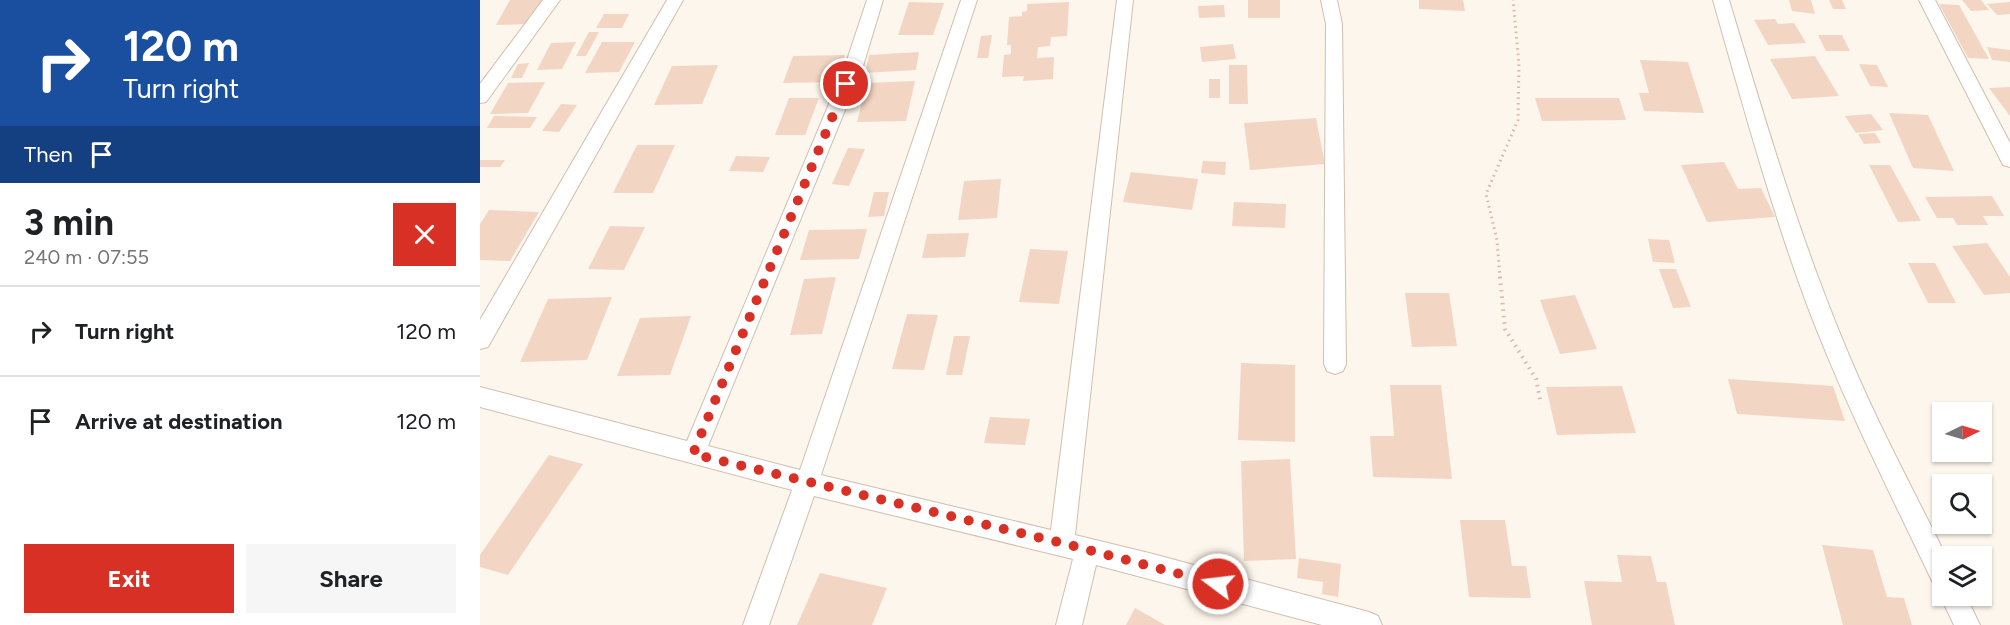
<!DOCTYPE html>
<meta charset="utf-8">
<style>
body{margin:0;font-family:Figtree,sans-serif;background:#f6f6f6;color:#202124;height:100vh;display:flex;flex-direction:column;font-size:22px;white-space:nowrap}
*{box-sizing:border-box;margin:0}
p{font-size:20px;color:#757577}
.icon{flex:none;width:33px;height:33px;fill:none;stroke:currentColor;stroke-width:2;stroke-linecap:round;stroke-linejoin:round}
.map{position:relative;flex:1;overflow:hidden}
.panel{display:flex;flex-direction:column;background:#fff;width:480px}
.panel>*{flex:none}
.hud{background:#1a4fa0;color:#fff;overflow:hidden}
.needle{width:39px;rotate:85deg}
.fabs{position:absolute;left:1452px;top:402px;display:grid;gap:12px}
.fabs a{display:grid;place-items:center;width:60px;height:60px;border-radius:0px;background:#fff;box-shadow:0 2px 4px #0004;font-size:30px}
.pin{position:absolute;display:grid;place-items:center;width:51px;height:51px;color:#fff;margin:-26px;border:3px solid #fff;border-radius:50%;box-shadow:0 2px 6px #0007}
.me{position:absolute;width:66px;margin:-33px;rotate:285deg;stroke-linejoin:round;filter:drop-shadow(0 0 4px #0008)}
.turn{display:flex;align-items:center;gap:21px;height:126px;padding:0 24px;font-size:27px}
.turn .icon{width:78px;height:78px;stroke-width:2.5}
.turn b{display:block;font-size:42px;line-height:51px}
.then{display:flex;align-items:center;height:57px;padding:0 24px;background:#0003;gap:12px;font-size:22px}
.round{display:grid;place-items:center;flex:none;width:63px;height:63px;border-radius:0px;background:#f6f6f6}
.overview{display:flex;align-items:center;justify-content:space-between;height:102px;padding:0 24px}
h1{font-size:36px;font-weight:700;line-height:45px}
.action{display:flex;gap:12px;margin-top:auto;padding:12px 24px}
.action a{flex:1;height:69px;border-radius:0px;background:#d93025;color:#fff;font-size:24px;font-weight:700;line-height:69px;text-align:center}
.action a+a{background:#f6f6f6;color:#202124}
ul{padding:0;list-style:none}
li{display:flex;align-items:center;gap:18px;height:90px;padding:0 24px;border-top:2px solid #e0e0e0}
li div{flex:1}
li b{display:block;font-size:22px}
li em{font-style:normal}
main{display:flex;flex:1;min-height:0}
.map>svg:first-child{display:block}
.building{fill:#f3d5c3}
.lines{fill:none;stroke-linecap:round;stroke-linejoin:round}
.street-casing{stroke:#d1beb0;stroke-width:2}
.path-far1{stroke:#d9b8a5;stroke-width:3;stroke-dasharray:1.5 4;stroke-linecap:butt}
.path{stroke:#d9b8a5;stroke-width:4;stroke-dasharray:1.5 5;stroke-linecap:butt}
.street{fill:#fff;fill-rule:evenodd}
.route{stroke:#d93025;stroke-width:10;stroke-dasharray:0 18}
</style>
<main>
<section class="panel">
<div class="hud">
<div class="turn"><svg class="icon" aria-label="right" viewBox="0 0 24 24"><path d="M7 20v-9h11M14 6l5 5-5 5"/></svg><div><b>120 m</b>Turn right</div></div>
<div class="then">Then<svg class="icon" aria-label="arrive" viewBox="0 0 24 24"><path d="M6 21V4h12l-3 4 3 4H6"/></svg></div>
</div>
<div class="overview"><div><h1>3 min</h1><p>240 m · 07:55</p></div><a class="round" style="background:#d93025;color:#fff"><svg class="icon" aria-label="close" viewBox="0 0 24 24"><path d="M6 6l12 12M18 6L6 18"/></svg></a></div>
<ul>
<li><svg class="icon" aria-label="right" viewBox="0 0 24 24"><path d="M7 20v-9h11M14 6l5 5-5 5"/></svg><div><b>Turn right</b></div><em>120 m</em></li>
<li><svg class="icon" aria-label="arrive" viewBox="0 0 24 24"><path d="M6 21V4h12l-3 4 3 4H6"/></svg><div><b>Arrive at destination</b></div><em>120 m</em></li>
</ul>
<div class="action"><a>Exit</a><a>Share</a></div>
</section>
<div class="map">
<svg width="1530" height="625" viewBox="0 0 1530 625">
<rect width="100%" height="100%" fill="#fdf6ec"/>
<!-- building -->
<g class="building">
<path d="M30,0h33l-13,24 -34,1z"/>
<rect x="768" y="0" width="32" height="18"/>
<path d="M939,0h44l2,11 -46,-2z"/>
<path d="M1309,0h22l4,14 -23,-3z"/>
<path d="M1349,0h13l4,9h-13z"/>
<path d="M1482,0h19l8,10 -18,1z"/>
<path d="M429,2l35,1 -11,32h-35z"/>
<path d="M589,2l-2,34 -16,1 -1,9 -12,1 -1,11 17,-1 -1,22 -30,2 1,-5 -22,1 2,-22 7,-1v-9h-4l2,-28 13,-1v-4l5,-1v-7z"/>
<path d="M1530,2v12l-13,1 -10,-11z"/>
<path d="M1459,4l20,1 30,54 -21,-1z"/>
<path d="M744,5l1,12 -26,1 -1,-12z"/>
<path d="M124,14h25l-7,14h-26z"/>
<path d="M1295,19l3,5 16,-1 12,20 -38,2 -14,-25z"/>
<path d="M109,32h10l-13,24h-10z"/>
<path d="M512,35l-4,23h-11l4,-22z"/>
<path d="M1338,35h24l8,16h-24z"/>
<path d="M96,42l-14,27 -25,1 14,-27z"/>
<path d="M122,42h33l-16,30 -34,1z"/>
<path d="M753,44l3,15 -34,3 -2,-15z"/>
<path d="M1507,47l23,3v12l-18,-2z"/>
<path d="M439,52l-3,18 -51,3 4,-18z"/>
<path d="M365,55l-9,27 -53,1 10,-27z"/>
<path d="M1335,56l24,40 -47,3 -22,-40z"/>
<path d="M1160,60l48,2 16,51 -60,-2 -5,-18h10z"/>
<path d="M49,63l-7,15h-11l7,-14z"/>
<path d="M1379,64l18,1 11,22 -18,-1z"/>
<path d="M238,65l-16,39 -48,1 18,-39z"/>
<path d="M749,65h18l1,39h-19z"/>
<rect x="729" y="79" width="11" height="19"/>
<path d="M435,81l-9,40 -49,1 10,-39z"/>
<path d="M65,82l-17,31 -38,1 18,-31z"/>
<path d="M1530,87v29l-21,-28z"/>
<path d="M309,98h30l-14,37h-30z"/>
<path d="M1055,98h84l7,22 -84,1z"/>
<path d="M81,104l16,1 -18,27 -17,-1z"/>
<path d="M1409,113l39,2 26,56 -41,-3z"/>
<path d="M1391,114l12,16 -27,3 -11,-17z"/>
<path d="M14,116l43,1 -7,11h-43z"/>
<path d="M836,118l9,46 -75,6 -6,-47z"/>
<path d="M1395,133l6,10 -17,1 -6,-10z"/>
<path d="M157,145h38l-22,48h-40z"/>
<path d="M368,148l17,1 -16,37 -17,-2z"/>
<path d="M256,156l34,1 -7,15 -34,-1z"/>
<path d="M0,160h25l-5,7h-20z"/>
<path d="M723,161l23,1 -1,13 -24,-2z"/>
<path d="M1244,162l14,27 23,-1 14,29 -68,5 -26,-57z"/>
<path d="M1389,165h21l31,56 -23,1z"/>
<path d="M651,172l67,7 -6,31 -69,-8z"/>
<path d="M521,179l-4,39 -39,2 6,-39z"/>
<path d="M394,192h15l-5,24 -16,1z"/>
<path d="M1512,196l12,20h-21l5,9h-31l-4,-7h-16l-12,-21z"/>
<path d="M754,202l52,2 -1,24 -53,-2z"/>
<path d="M9,210l50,2 -29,49 -30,-1v-36z"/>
<path d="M130,226l35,1 -21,43 -36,-1z"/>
<path d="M387,229l-8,30 -59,1 9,-30z"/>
<path d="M489,233l-4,24 -43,1 5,-24z"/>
<path d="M1168,239l21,1 6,23 -22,-1z"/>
<path d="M1507,243l23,34v16l-26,2 -32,-49z"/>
<path d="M550,249l38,2 -9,53 -40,-2z"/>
<path d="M1428,263h27l21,40h-28z"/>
<path d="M1179,269h17l15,38 -18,1z"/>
<path d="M356,277l-14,57 -32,1 14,-56z"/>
<path d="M925,293h44l8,53 -45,1z"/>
<path d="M1095,295l22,54 -37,5 -20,-54z"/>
<path d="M132,297l-25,63 -67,2 28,-63z"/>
<path d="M427,314l31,1 -14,55 -32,-1z"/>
<path d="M211,316l-21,59 -53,1 23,-58z"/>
<path d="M474,336h16l-8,39h-16z"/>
<path d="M761,363l54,2v77l-57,-2z"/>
<path d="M1248,379l105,7 12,35 -108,-7z"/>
<path d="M910,385h51l11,94 -79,-2 -3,-41h24z"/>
<path d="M1142,386l14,47 -79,2 -11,-48z"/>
<path d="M510,417l40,2 -5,26 -41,-2z"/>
<path d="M69,455l34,9 -75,111 -28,-8v-12z"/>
<path d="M810,459l6,100 -52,2 -3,-100z"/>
<path d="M980,520h45l7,46h14l5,32 -62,-1z"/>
<path d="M1342,545l51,5 14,47 17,1 8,27h-69z"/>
<path d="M1137,555l34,1 6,26h9l9,43h-83l-8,-44 38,1z"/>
<path d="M819,558l42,6 -3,33 -16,-3 1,-12 -26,-4z"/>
<path d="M340,573l67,15 -15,37h-75z"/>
<path d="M655,608l30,17h-39z"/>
</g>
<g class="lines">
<defs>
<g id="street">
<path d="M63,0h17l-74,102 -6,1v-19z"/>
<path d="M187,0h16l-195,347 -8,2v-29z"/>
<path d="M387,0h16l-20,66 -155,380 92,24 161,-470h16l-156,475 230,55 66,-530h16l-58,535 78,19 216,58 9,4 4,9h-60l-226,-60 -14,60h-26l17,-66 -259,-63 -45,129h-26l49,-135 -312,-83v-20l207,54 158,-375z"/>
<path d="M841,0h16l5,24 4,340 -3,7 -8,3 -8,-3 -3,-7 2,-340z"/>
<path d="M1233,0h16c34,113 67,226 112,336 30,75 69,147 105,220h-4v30l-9,-3c-44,-92 -90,-183 -126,-278 -37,-100 -65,-203 -94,-305z"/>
<path d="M1439,0h16l75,143v24l-7,-2z"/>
<path d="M1462,591v5h24l14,29h-26l-14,-29z"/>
</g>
</defs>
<!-- street casing -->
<use href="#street" class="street-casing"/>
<!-- path-far1 -->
<path class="path-far1" d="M1020,278l-3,-38 -11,-46 32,-74 1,-56 -6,-64"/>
<!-- path -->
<path class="path" d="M1020,277l5,52 31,50 5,25"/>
<!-- street -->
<use href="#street" class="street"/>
</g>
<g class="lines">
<!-- route -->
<path class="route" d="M366,84l-153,370 369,89 156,41"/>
</g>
</svg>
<div class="fabs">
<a><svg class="needle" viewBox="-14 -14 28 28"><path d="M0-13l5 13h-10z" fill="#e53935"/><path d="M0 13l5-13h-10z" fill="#757577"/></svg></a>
<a><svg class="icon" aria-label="search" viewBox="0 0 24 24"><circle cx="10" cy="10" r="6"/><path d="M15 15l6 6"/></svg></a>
<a><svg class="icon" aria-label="layers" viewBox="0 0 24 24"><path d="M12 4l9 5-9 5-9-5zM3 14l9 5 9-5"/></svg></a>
</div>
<div class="pin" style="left:366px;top:84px;background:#d93025"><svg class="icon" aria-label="arrive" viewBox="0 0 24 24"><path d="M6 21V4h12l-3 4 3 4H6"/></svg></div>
<svg class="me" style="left:738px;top:584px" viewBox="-20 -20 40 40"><circle r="17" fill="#d93025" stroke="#fff" stroke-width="3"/><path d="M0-11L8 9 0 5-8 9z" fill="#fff"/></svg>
</div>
</main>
